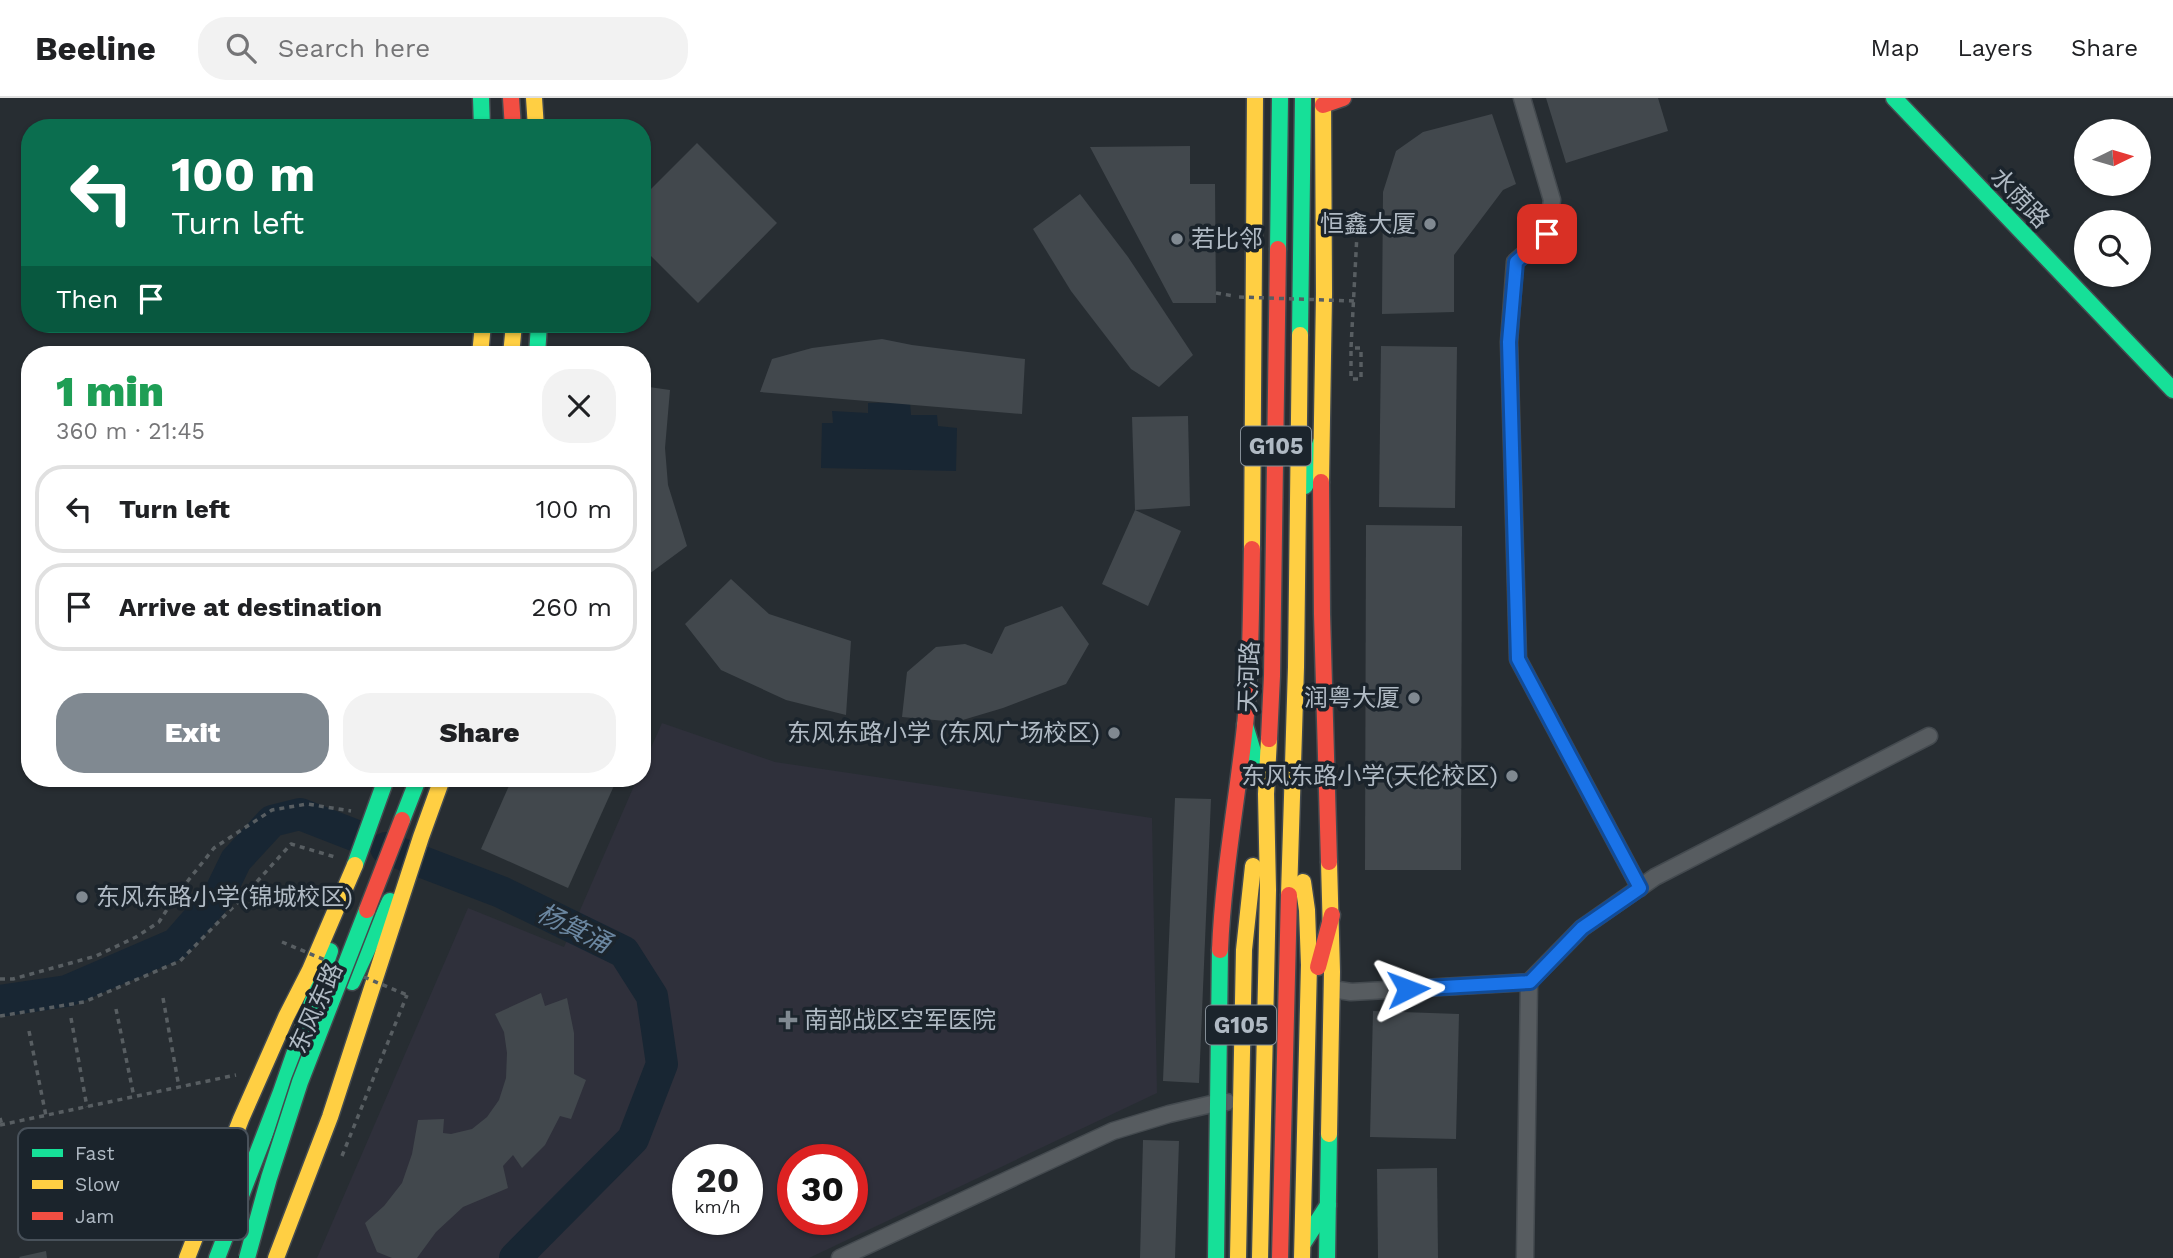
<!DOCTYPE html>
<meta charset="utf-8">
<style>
body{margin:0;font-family:"Work Sans","Noto Sans SC",sans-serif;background:#f2f2f2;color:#202124;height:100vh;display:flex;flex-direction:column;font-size:26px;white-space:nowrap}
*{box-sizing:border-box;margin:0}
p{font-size:23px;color:#757577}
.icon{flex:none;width:38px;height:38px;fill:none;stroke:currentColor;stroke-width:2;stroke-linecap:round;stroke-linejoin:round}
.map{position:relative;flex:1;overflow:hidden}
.panel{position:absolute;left:21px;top:248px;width:630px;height:441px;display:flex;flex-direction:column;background:#fff;border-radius:28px;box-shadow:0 2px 5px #0004}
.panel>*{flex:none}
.banner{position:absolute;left:21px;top:21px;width:630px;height:214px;border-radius:28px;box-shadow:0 2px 5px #0004;background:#0b6e4f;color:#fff;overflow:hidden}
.needle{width:46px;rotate:85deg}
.fabs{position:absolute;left:2074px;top:21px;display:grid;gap:14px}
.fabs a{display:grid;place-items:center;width:77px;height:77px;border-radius:50%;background:#fff;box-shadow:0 2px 5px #0004;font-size:35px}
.speed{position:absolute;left:672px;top:1046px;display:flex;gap:14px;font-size:35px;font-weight:700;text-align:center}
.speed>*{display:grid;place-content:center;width:91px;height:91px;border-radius:50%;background:#fff;box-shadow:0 2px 5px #0004;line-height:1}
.speed small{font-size:18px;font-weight:400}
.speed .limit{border:10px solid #d22;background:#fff;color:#111}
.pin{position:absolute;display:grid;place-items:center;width:60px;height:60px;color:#fff;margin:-30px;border-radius:14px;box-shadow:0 4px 10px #0006}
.me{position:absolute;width:77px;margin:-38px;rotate:87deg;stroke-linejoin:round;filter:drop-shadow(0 0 5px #0008)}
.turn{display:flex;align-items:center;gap:24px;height:147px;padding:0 35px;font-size:32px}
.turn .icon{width:91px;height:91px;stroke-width:2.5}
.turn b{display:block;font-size:49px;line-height:60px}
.then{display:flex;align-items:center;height:66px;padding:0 35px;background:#0003;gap:14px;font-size:26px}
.round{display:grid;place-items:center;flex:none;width:74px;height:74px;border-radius:28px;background:#f2f2f2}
.summary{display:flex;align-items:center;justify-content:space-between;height:119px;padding:0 35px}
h1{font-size:42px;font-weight:800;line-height:52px;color:#1e9e55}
.cta{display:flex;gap:14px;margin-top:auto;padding:14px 35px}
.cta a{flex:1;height:80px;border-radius:28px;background:#808991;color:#fff;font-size:28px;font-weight:800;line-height:80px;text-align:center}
.cta a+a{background:#f2f2f2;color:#202124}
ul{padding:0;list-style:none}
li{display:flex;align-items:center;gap:21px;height:88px;margin:0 14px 10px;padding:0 21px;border:4px solid #e0e0e0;border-radius:28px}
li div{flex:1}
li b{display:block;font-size:26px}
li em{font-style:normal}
header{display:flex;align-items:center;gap:42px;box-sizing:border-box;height:98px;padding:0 35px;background:#fff;border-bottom:2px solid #e0e0e0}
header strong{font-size:33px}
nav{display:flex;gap:38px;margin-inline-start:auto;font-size:24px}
.search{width:490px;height:63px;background:#f2f2f2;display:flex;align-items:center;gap:18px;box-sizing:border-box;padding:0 24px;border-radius:28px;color:#757577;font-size:26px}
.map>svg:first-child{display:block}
.medical{fill:#2f303b;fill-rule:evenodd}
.water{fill:#182633}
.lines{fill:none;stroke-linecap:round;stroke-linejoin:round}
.river{stroke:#182633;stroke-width:32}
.building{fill:#42484d}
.street-casing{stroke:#444a4f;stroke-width:19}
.fast-casing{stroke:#444a4f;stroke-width:19}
.slow-casing{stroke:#444a4f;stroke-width:19}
.jam-casing{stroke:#444a4f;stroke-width:19}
.path{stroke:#585e62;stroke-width:3.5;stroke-dasharray:5 5;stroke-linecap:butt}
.street{stroke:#575c60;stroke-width:16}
.fast{stroke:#16e098;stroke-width:16}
.slow{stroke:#ffcf43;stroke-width:16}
.jam{stroke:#f24e42;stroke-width:16}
.fast-bridge-casing{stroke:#44494d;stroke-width:19;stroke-linecap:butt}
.jam-bridge-casing{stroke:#44494d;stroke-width:19;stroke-linecap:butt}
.path-bridge{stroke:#585e62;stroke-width:3.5;stroke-dasharray:5 5;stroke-linecap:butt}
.fast-bridge{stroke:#16e098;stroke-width:16}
.jam-bridge{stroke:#f24e42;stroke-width:16}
.route-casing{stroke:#114b97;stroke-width:18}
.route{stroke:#1a73e8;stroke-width:12}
.poi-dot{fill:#808991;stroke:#1b242c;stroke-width:2.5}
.labels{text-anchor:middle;stroke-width:7;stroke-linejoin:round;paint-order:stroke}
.shield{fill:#1b242c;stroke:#838d96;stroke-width:2}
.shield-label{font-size:23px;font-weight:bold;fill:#b0bac4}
.street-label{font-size:24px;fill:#b0bac4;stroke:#1b242c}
.poi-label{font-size:24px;fill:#b0bac4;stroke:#1b242c;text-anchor:end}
.water-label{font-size:26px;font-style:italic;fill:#6b87a1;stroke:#1b242c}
.key{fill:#1b242c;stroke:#48515a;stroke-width:2}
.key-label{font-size:19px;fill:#b0bac4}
</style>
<header>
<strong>Beeline</strong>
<div class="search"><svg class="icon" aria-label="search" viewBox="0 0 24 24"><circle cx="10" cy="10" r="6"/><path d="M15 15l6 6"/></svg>Search here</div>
<nav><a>Map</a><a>Layers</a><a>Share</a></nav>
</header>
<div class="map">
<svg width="2173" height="1160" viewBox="0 0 2173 1160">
<rect width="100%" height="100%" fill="#272d32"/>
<!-- medical -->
<path class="medical" d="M662,625l113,39 377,56 5,275 -348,165h-492l151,-350 96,39 73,-168h5v-11zM688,1062h59v60h-59zM793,1062h59v60h-59z"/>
<!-- water -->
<path class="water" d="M910,304l1,13h26l1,11 19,2 -1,43 -135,-3 1,-45h11l-1,-12 36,2v-10z"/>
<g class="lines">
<!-- river -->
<g class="river">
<path d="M386,750l115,44 123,60 28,44 10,68 -29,75 -118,119"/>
<path d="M0,903l67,-10 109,-47 43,-49 17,-35 36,-39 28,-7 54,21"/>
</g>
</g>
<!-- building -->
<g class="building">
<path d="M1546,0h112l10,33 -102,32z"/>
<path d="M1492,16l24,70 -13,6 -49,65v57l-72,2 1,-122 13,-41 27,-19z"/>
<path d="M697,45l80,80 -79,80 -56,-56v-49z"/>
<path d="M1190,48v38h25l1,119h-43l-83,-156z"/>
<path d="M1080,96l48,63 65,98 -34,32 -28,-18 -60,-78 -38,-62z"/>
<path d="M882,241l30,6 113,14 -3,55 -262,-22 12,-33 40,-11z"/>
<path d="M1381,248l76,1 -2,161 -76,-1z"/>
<path d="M642,288l28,4 -5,58 3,37 19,61 -38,28 -7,-9z"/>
<path d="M1188,318l2,90 -55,4 -3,-93z"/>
<path d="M1135,412l46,21 -33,75 -46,-22z"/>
<path d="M1366,427l96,1 -1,344h-96z"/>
<path d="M731,481l38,35 82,27 -5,74 -60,-15 -65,-30 -36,-46z"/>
<path d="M1062,508l27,38 -23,40 -63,24 -47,14 -54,-5 5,-45 29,-25 29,-3 27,10 13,-27z"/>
<path d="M512,681h105l-49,109 -87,-39z"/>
<path d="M1175,700l36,1 -12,284 -36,-2z"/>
<path d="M541,895l4,13 22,-8 7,35v41l12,6 -15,39 -11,-3 -15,29 -23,23 -9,-13 -10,11 5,22 -45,19 -27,25 -19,26h-25l-15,-6 -12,-29 19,-17 18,-23 10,-29 6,-34 26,-1 -1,14 8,1 21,-5 15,-12 12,-17 7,-22 1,-25 -3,-21 -9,-18z"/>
<path d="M1373,913l86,3 -3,125 -86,-2z"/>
<path d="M1143,1042l36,1 -4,117h-35z"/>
<path d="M1437,1070l1,90h-60l-1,-89z"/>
<path d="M46,1153l1,7h-27l-1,-1z"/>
</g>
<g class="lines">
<defs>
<g id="street">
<path d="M1522,0l30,102 -5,34 -32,28 -6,80 9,317 122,229"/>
<path d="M1332,891l19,3 178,-10 53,-54 73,-51 274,-141"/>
<path d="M840,1160l273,-127 56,-17 47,-11 11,-1"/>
<path d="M1525,1160l4,-276"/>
</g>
<g id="fast">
<path d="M481,0l1,30"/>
<path d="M1894,0l279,292"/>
<path d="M1278,151l2,-151"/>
<path d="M1300,237l3,-237"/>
<path d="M537,257l2,-31"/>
<path d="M1305,388l16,-44"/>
<path d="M1245,627l15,50"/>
<path d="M402,722l16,-41"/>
<path d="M355,767l31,-86"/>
<path d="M352,884l38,-81"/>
<path d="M1304,1144l24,-37"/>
<path d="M217,1160l64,-166 49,-141"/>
<path d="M1216,1160l4,-308"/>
<path d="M1327,1160l2,-124"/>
</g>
<g id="slow">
<path d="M534,0l2,30"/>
<path d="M480,257l3,-31"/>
<path d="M511,257l3,-31"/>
<path d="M1321,384l3,-188 -1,-196"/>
<path d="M1252,451l3,-451"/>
<path d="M1329,764l3,110 -3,162"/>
<path d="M1289,797l7,-228 4,-332"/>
<path d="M187,1160l54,-139 45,-102 24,-47 45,-105"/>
<path d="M276,1160l54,-141 91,-280 21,-58"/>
<path d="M1238,1160l6,-308 9,-84"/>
<path d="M1260,1160l8,-368 -2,-96 3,-55"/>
<path d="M1302,1160l7,-293 -2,-55 -4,-28"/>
</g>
<g id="jam">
<path d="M511,0l2,30"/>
<path d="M1323,7l20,-7"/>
<path d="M1321,384l1,132 7,248"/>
<path d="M1269,641l3,-63 6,-427"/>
<path d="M1220,852c3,-75 17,-149 25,-224 6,-59 6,-118 7,-177"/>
<path d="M1318,869l14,-52"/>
<path d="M1280,1160l9,-363"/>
</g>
</defs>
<!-- street casing -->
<use href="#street" class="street-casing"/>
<!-- fast casing -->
<use href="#fast" class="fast-casing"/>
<!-- slow casing -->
<use href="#slow" class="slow-casing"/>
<!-- jam casing -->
<use href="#jam" class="jam-casing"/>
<!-- path -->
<g class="path">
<path d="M1216,195l18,3"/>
<path d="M1351,253v28h10v-31h-10l6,-114"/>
<path d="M0,881h13l83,-23 40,-19 23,-15 16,-25 39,-49 58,-38 35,-6 44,7"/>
<path d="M163,900l16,89"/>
<path d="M116,911l18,88"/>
<path d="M0,918l84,-14 96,-41 63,-64 48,-53 44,13"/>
<path d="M71,920l16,89"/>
<path d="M29,933l17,85"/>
<path d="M0,1020l2,7"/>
<path d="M0,1027l236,-50"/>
<path d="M342,1058l65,-161"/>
</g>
<!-- street -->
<use href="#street" class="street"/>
<!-- fast -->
<use href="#fast" class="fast"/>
<!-- slow -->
<use href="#slow" class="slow"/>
<!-- jam -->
<use href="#jam" class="jam"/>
<defs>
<path id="fast-bridge" d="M247,1160l22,-80 31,-96 67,-172"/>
<path id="jam-bridge" d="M367,812l35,-90"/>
</defs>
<!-- fast-bridge casing -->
<use href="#fast-bridge" class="fast-bridge-casing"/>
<!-- jam-bridge casing -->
<use href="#jam-bridge" class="jam-bridge-casing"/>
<!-- path-bridge -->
<g class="path-bridge">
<path d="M1239,199l115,4"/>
<path d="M282,844l43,18"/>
<path d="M364,879l43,18"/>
</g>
<!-- fast-bridge -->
<use href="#fast-bridge" class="fast-bridge"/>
<!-- jam-bridge -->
<use href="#jam-bridge" class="jam-bridge"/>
</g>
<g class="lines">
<defs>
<path id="route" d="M1408,891l122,-7 52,-54 58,-40 -122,-229 -9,-317 7,-80 31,-28"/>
</defs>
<!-- route casing -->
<use href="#route" class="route-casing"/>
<!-- route -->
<use href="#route" class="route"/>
</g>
<!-- markers -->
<g class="poi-dot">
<circle cx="1430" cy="126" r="7"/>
<circle cx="1177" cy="141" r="7"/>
<circle cx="1414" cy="600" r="7"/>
<circle cx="1114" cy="635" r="7"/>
<circle cx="1512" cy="678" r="7"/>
<circle cx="82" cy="799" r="7"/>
<path d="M784.5 911.5h7v7h7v7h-7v7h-7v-7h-7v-7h7z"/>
</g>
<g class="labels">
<!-- shield labels -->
<g class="shield">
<rect x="1241" y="328.5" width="70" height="39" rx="5"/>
<rect x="1206" y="907.5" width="70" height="39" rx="5"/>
</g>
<g class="shield-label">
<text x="1276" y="356">G105</text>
<text x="1241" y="935">G105</text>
</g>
<!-- street labels -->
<g class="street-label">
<text transform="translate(2020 100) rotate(46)" y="8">水荫路</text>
<text transform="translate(1249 579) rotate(-88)" y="8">天河路</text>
<text transform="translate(316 910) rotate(-66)" y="8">东风东路</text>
</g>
<!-- poi labels -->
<g class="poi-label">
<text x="1416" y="134">恒鑫大厦</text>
<text x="1191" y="149" text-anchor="start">若比邻</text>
<text x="1400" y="608">润粤大厦</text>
<text x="1100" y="643">东风东路小学 (东风广场校区)</text>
<text x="1498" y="686">东风东路小学(天伦校区)</text>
<text x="96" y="807" text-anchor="start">东风东路小学(锦城校区)</text>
<text x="804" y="930" text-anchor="start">南部战区空军医院</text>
</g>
<!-- water labels -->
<g class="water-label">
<text transform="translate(574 830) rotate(26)" y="9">杨箕涌</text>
</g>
</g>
<!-- legend -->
<rect x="18" y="1030" width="230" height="112" rx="10" class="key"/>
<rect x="32" y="1051" width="31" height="8" fill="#16e098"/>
<rect x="32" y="1082" width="31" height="9" fill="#ffcf43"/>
<rect x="32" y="1114" width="31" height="8" fill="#f24e42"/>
<g class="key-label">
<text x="75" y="1062">Fast</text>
<text x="75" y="1093">Slow</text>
<text x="75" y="1125">Jam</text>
</g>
</svg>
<div class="fabs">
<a><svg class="needle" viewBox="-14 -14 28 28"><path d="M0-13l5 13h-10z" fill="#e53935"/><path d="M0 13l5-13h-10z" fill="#757577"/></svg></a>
<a><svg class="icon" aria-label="search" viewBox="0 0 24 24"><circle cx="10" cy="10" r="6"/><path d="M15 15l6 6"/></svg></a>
</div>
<div class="speed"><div>20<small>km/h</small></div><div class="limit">30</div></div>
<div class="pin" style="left:1547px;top:136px;background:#d93025"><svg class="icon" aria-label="arrive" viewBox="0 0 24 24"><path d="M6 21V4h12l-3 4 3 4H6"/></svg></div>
<svg class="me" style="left:1408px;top:891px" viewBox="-20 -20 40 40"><path d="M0-17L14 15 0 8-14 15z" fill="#1a73e8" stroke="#fff" stroke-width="4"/></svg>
<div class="banner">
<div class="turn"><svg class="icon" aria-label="left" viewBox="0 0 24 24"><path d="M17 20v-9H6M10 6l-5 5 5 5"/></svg><div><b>100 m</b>Turn left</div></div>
<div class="then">Then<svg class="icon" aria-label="arrive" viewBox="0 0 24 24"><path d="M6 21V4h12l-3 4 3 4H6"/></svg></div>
</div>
<section class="panel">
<div class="summary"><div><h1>1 min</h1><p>360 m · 21:45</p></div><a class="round"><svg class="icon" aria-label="close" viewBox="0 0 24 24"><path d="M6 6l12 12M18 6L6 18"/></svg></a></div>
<ul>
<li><svg class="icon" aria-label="left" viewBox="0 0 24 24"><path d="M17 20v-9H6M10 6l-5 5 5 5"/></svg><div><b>Turn left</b></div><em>100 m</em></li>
<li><svg class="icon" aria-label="arrive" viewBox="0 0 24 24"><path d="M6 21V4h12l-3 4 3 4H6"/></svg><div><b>Arrive at destination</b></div><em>260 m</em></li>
</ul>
<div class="cta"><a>Exit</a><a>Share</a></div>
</section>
</div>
